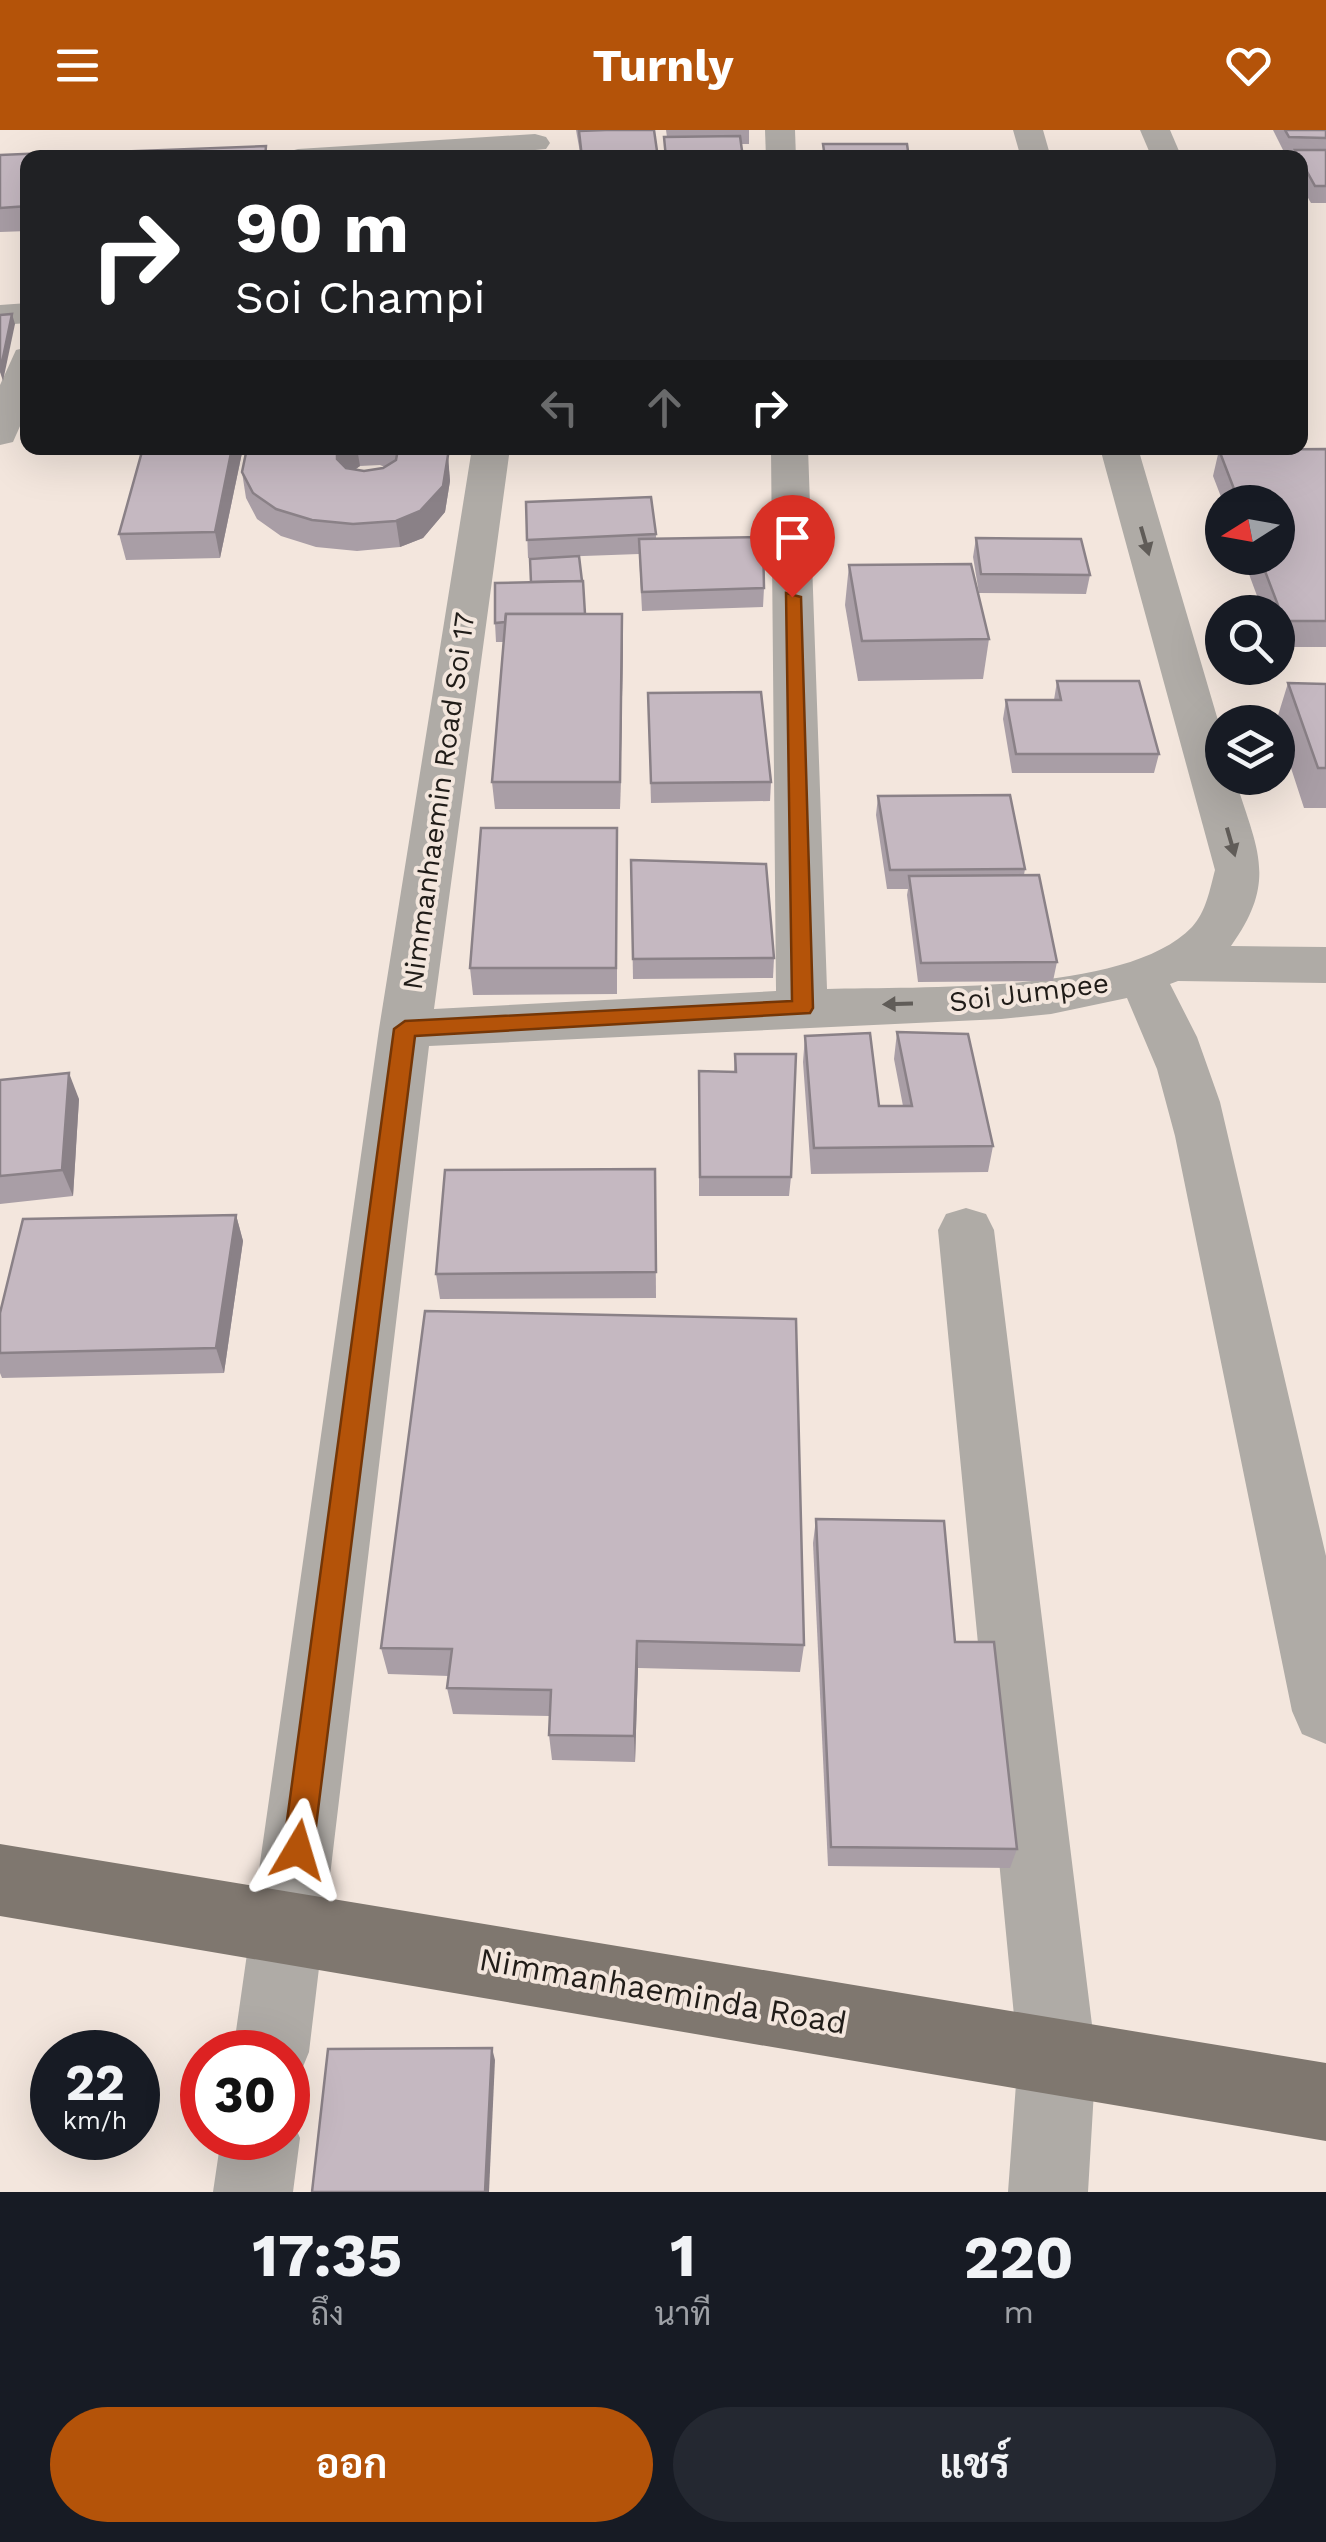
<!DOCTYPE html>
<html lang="th">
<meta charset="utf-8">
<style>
body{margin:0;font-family:"Work Sans",Sarabun,sans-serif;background:#242831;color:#f1f3f6;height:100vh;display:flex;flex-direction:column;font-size:38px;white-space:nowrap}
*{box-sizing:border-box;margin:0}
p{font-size:32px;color:#9ea1a6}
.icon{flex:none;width:55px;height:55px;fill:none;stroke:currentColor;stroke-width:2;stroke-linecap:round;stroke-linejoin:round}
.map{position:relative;height:2062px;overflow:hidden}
.details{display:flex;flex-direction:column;background:#171b24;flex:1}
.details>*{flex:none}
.top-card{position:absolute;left:20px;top:20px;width:1288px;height:305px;border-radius:20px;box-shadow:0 10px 40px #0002;background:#202124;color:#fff;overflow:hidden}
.needle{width:65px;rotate:259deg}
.tools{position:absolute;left:1205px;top:355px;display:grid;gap:20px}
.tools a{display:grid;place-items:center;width:90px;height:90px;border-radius:50%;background:#171b24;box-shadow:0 10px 40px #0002;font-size:50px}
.speed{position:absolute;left:30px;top:1900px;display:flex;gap:20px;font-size:50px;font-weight:700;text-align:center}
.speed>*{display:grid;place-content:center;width:130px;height:130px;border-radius:50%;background:#171b24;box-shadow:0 10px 40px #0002;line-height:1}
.speed small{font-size:25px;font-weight:400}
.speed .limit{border:15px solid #d22;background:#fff;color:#111}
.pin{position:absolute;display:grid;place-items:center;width:85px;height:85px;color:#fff;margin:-102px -42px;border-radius:50% 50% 50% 0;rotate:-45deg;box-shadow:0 0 10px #0007}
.pin .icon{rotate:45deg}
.me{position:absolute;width:110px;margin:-55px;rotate:7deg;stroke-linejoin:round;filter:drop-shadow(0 0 8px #0008)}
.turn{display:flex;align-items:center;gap:35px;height:210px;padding:0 50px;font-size:45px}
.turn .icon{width:130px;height:130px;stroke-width:2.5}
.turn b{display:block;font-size:70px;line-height:85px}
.lanes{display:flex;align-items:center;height:95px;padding:0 50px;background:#0003;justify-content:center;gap:50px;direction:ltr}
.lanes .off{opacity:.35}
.eta{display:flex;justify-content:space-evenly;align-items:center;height:170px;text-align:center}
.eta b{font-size:60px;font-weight:700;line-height:70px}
.primary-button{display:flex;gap:20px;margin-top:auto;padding:20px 50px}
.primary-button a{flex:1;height:115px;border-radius:60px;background:#b45309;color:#fff;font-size:40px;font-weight:700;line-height:115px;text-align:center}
.primary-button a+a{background:#242831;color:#f1f3f6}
header{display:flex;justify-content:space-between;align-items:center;height:130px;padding:0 50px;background:#b45309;color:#fff;font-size:45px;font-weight:700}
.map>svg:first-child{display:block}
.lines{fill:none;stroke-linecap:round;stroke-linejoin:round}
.minor{fill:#afaba6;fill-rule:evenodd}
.major{fill:#7f776f;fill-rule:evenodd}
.wall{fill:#a99ea6;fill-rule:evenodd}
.shaded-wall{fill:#8a8187}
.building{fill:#c5b8c1;stroke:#8a8187;stroke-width:2.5}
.oneway{fill:#605c58}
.route{fill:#b45309;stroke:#753606;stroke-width:2.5}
.labels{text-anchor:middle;stroke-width:8;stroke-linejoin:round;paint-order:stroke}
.street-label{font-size:28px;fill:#201c18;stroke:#f3e6dd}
.near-street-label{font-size:32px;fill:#201c18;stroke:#f3e6dd}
</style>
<header><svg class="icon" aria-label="menu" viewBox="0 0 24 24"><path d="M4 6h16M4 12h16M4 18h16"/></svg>Turnly<svg class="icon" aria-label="heart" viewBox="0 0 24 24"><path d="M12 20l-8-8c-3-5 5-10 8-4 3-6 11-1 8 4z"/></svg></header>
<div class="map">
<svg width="1326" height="2062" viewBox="0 0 1326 2062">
<rect width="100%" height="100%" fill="#f3e6dd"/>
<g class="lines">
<!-- minor -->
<g class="minor">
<path d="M765,0h30l1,28h-30z"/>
<path d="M1013,0h30l8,28h-30z"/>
<path d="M1140,0h30l12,28h-30z"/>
<path d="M535,4l11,3 4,6 -4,6 -98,9h-165l4,-6 11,-3z"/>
<path d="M28,173v20l-28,2v-20z"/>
<path d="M28,217v61l-15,34 -13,3v-60l16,-35z"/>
<path d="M472,318h38l-76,561 342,-18 -5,-543h37l19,541c91,-3 300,6 365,-62 14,-15 18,-38 23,-57l-115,-422h38l84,286v44h13c21,70 44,101 -4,168l95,1v36l-148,-2 -8,3 27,53 23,65 106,454v188l-24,-10 -10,-23 -117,-575 -18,-67 -30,-71 -76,16 -50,5 -572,27 -120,1006 -11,27 -10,5v-32h-55l146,-1023z"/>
<path d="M966,1078l20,6 8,16 102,827 -8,135h-80l10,-135 -80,-827 8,-16z"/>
<path d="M288,1980l12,28 -7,54h-80l8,-54h67z"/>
</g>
<!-- major -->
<path class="major" d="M0,1714l1326,219v78l-1326,-225z"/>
</g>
<!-- wall -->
<g class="wall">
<path d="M576,0h78l4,28h-77z"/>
<path d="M666,0h83v14h-8l2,14h-79v-21h3z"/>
<path d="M1273,0h53v73h-15l-11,-19v-26h-7l1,-4h-9z"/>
<path d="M46,23l1,5h-19v73l-28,1v-77z"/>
<path d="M143,318h100l-23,110 -94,2 -7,-26z"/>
<path d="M247,318h200l3,33 -5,31 -22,26 -23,9 -43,4 -41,-4 -35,-11 -24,-17 -11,-21 -4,-26zM380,335l5,2 -21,4 -9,-2 5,-3z"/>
<path d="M837,318h99l-1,5 -97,-2z"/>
<path d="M1326,319v198h-48v-35h-15l-20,-54h35v-56h-55l-10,-26 6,-26z"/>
<path d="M526,372l130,32v5l108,49 -1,19 -121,4 -3,-57 -111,4z"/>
<path d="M976,408l114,37 -4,19 -107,-1 -6,-36z"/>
<path d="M849,435l140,74 -6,40 -125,2 -13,-76z"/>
<path d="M585,484l38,27 -3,168h-125l-3,-27 11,-140h-7l-1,-19z"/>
<path d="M1057,551l102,73 -5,19h-142l-9,-54 3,-19h48z"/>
<path d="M1288,553l38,1v124h-22l-26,-80 -2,-6z"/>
<path d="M648,563l123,89 -1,19 -119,2z"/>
<path d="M878,666l147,73 -1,6 33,87 -4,19 -135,1 -11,-87 1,-6h-21l-11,-74z"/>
<path d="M617,698v166l-144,1 -3,-27z"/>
<path d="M631,730l143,98 -1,20 -140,1z"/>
<path d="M897,902l96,114 -5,26 -177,2 -8,-112 2,-26 74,70h24l-9,-47z"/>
<path d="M735,924l56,123 -2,19h-90v-125l35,1z"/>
<path d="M0,950l79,19 -6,97 -73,8z"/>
<path d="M655,1039l1,129 -216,1 -4,-25z"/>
<path d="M236,1085l7,26 -19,132 -222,5 -2,-5v-60z"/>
<path d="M425,1181l379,334 -4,27 -162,-4 -3,94 -83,-2 -3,-25 1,-19 -97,-2 -6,-26 2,-12 -61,-2 -7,-26z"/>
<path d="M816,1389l139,123 62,207 -7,19 -182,-2 -15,-323z"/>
</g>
<!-- shaded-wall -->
<g class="shaded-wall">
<path d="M12,184l3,10 -12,57 -3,-9z"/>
<path d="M232,318h11l-23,110 -5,-26z"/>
<path d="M346,318h11l3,18 -19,14 -4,-21v-5z"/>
<path d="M448,325l2,26 -5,31 -22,26 -23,9 -4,-26z"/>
<path d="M622,484l1,27 -3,168v-27z"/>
<path d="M69,943l10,26 -6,97 -11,-26z"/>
<path d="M236,1085l7,26 -19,132 -8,-25z"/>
<path d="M637,1511l1,27 -3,94 -1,-26z"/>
<path d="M492,1918l3,12 -6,132h-4z"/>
</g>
<!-- building -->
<g class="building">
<path d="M606,0h48l4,28h-76l-3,-27z"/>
<path d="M1285,0h41v8l-37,-1z"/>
<path d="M740,6l3,22h-77l-2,-21z"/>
<path d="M823,14h84l2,14h-84z"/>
<path d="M266,16l-1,12h-153l1,-6z"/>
<path d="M1295,20h31v36h-11z"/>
<path d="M46,23l-1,5h-17v48l-28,2v-53z"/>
<path d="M357,23l-1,5h-75l1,-4z"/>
<path d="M12,184l-12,58v-57z"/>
<path d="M143,318h89l-17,84 -96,2z"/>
<path d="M247,318h99l-9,6v5l9,9 18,3 19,-3 13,-8 2,-11 -3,-1h52l1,7 -5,31 -23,25 -24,10 -43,3 -41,-4 -36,-11 -23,-16 -11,-21z"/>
<path d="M1326,319v172h-42l-24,-63h18v-56h-39l-20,-52z"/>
<path d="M651,367l5,37 -129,6 -1,-38z"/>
<path d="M763,407l1,51 -122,4 -3,-53z"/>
<path d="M976,408l105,1 9,36 -109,-1z"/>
<path d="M579,426l3,25 -51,1 -1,-23z"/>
<path d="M971,434l18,75 -127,2 -13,-76z"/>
<path d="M583,451l2,33h-79l-1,8 -10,1v-40z"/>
<path d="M506,484h116l-2,168h-128z"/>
<path d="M1057,551h82l20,73h-143l-10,-54h55z"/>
<path d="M1288,553l38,1v84h-8z"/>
<path d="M761,562l10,90 -120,1 -3,-90z"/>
<path d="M1010,665l15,74 -135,1 -12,-74z"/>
<path d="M481,698h136l-1,140h-146z"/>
<path d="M631,730l135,4 8,94 -141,1z"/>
<path d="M1039,745l18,87 -136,1 -12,-87z"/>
<path d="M897,902l71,2 25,112 -179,2 -9,-112 65,-3 9,73h33z"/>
<path d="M735,924h61l-5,123h-91l-1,-106 37,1z"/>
<path d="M69,943l-7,97 -62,6v-96z"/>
<path d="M655,1039l1,103 -220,2 9,-104z"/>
<path d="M236,1085l-20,133 -216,5v-40l23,-94z"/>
<path d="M425,1181l371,8 8,326 -167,-4 -3,95 -85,-1 2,-45 -104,-2 5,-39 -71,-1z"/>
<path d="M816,1389l128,2 11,121h39l23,207 -186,-2z"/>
<path d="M492,1918l-7,144h-173l16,-143z"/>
</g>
<!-- one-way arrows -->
<defs><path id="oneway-solid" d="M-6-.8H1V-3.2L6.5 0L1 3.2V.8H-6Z" transform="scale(2.5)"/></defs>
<g class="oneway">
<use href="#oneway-solid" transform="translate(1145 411) rotate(74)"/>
<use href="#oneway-solid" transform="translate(1231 712) rotate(74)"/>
<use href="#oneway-solid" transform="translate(898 874) rotate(178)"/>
</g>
<!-- route -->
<path class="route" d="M786,463l15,4 12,411 -3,5 -395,23 -102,814 -4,10 -11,5 -11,-5 -4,-10 111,-821 11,-8 387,-20z"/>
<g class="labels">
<!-- street labels -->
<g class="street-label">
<text transform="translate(438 671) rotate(-82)" y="10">Nimmanhaemin Road Soi 17</text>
<text transform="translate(1029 862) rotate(-7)" y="10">Soi Jumpee</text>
</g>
<!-- near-street labels -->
<g class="near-street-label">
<text transform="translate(663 1861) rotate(10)" y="11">Nimmanhaeminda Road</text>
</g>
</g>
</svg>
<div class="tools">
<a><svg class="needle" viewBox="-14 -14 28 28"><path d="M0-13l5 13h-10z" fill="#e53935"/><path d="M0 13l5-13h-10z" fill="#9ea1a6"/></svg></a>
<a><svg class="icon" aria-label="search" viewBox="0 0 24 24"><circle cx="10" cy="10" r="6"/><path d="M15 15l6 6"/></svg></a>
<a><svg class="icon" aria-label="layers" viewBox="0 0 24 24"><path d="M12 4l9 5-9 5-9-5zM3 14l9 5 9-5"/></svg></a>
</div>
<div class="speed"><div>22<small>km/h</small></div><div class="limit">30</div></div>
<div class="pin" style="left:792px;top:467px;background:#d93025"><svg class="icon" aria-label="arrive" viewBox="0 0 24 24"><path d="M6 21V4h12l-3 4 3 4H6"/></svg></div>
<svg class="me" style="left:298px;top:1720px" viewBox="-20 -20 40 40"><path d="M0-17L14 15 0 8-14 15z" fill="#b45309" stroke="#fff" stroke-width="4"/></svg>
<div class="top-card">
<div class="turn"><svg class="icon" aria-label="right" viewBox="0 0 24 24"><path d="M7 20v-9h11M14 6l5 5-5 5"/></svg><div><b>90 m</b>Soi Champi</div></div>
<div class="lanes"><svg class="icon off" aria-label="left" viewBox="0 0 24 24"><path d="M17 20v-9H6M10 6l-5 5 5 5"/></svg><svg class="icon off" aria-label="ahead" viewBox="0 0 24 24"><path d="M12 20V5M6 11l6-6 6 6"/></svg><svg class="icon" aria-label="right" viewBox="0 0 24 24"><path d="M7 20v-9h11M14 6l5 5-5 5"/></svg></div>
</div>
</div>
<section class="details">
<div class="eta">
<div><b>17:35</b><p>ถึง</p></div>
<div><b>1</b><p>นาที</p></div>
<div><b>220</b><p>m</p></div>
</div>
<div class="primary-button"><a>ออก</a><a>แชร์</a></div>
</section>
